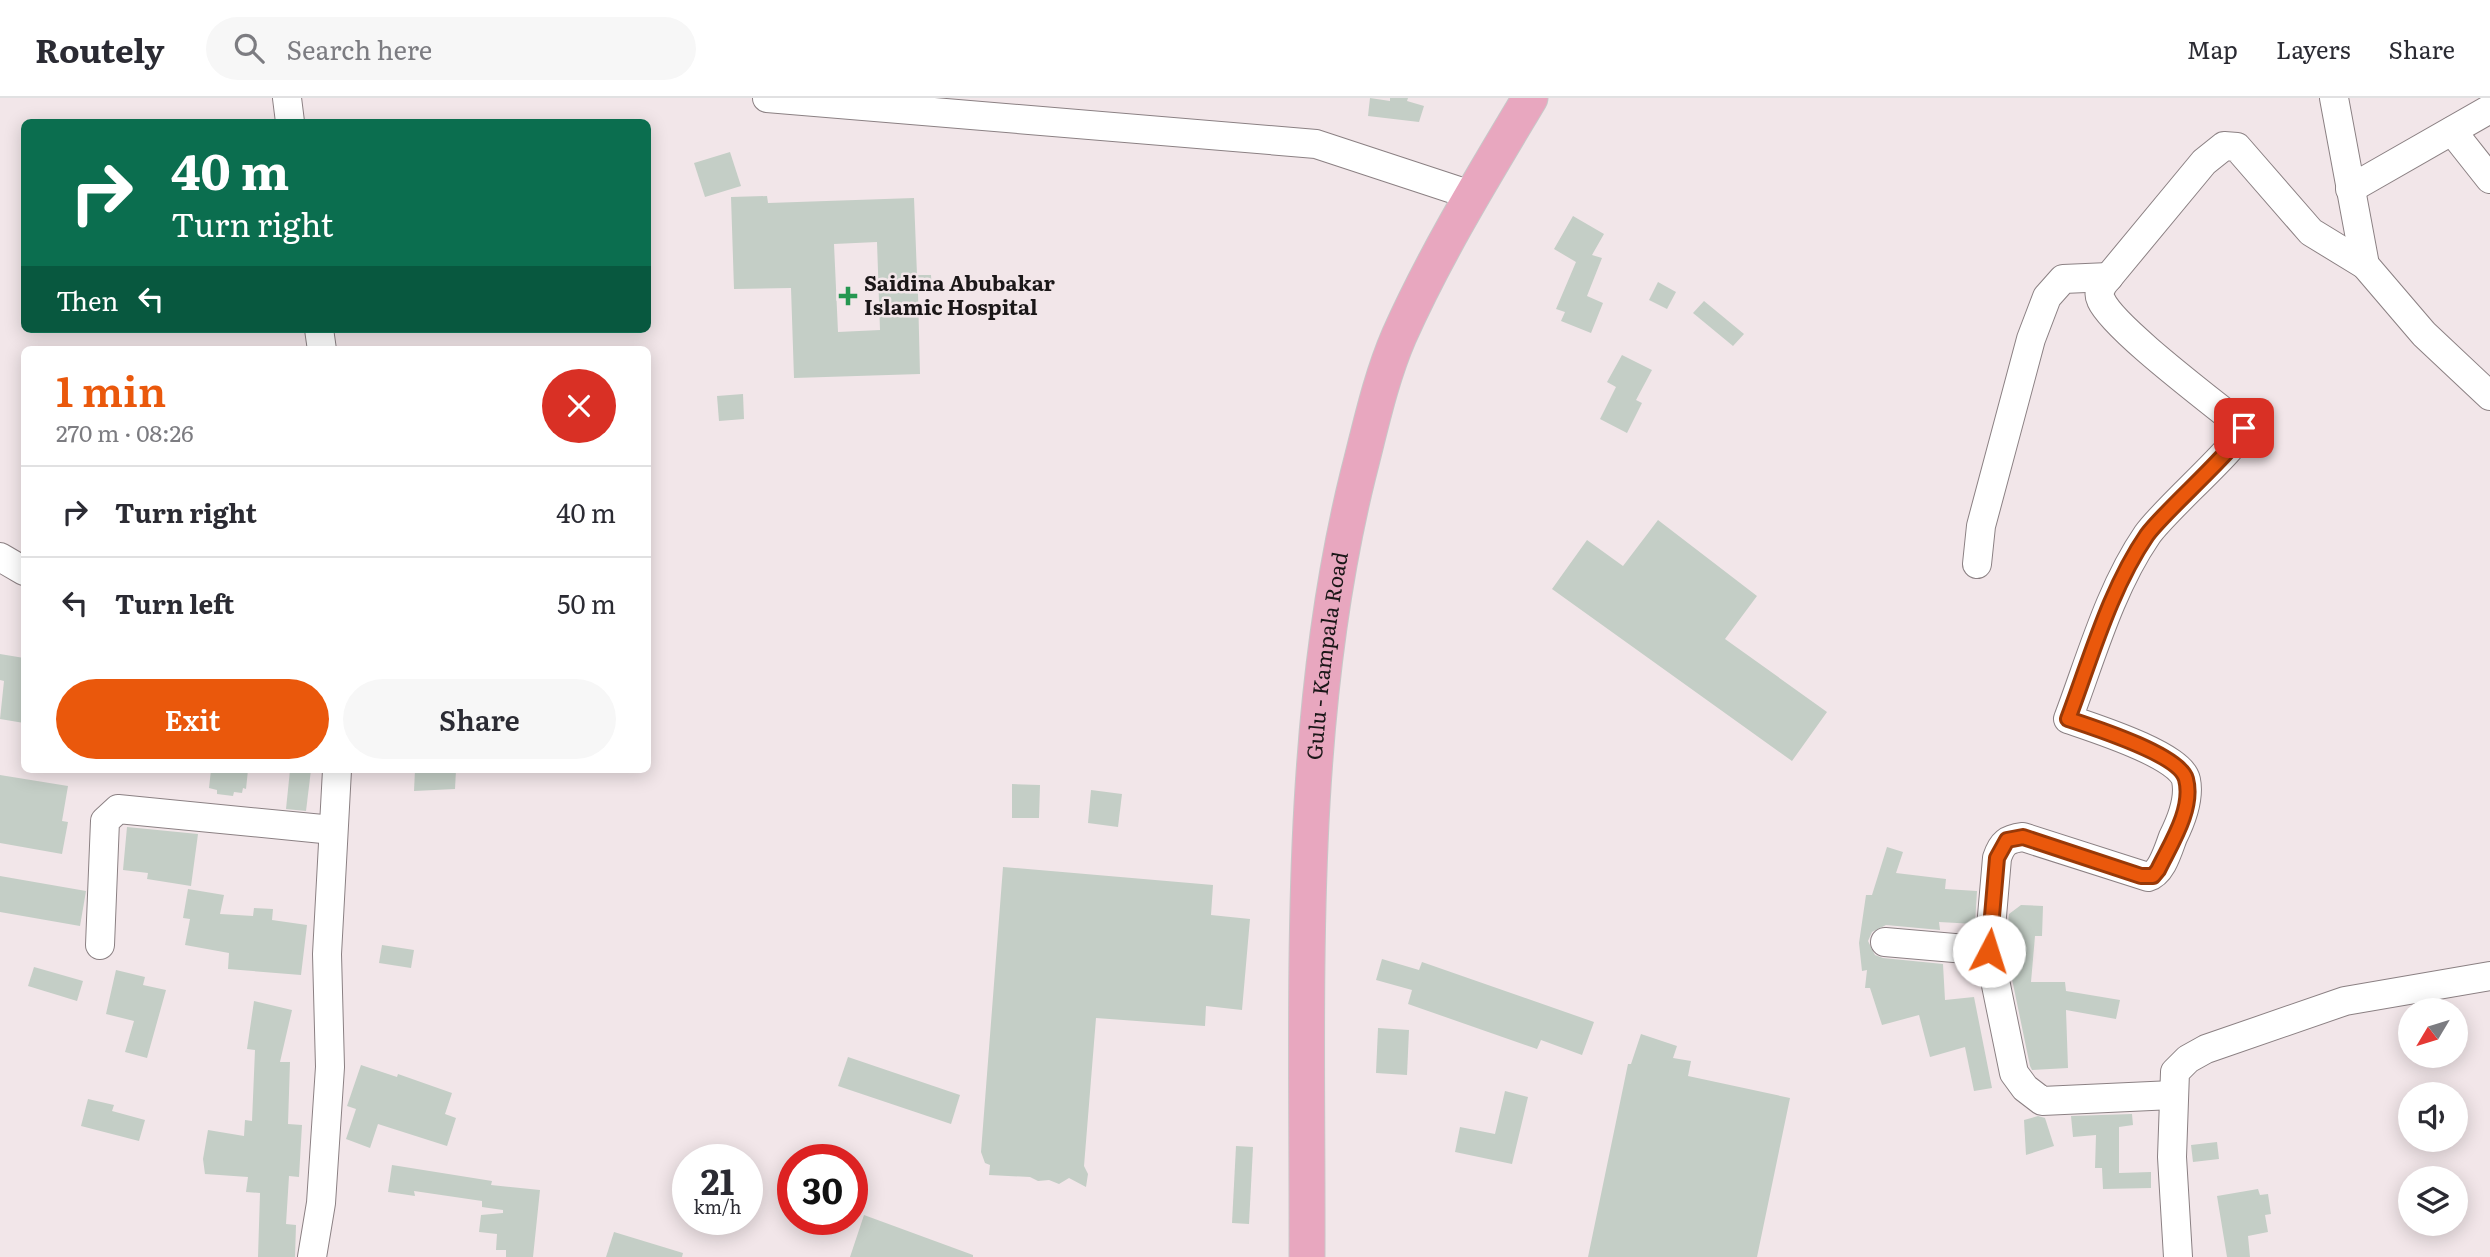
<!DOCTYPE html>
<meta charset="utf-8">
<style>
body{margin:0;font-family:Literata,serif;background:#f7f7f7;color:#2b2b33;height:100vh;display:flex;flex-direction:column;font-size:26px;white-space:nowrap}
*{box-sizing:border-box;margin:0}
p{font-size:23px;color:#7c7c81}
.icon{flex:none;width:38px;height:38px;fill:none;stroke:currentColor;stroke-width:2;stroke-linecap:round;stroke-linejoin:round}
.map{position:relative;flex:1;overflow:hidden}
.drawer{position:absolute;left:21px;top:248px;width:630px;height:427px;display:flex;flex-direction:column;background:#fff;border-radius:10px;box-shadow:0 4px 18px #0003}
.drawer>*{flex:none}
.hud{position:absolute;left:21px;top:21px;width:630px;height:214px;border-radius:10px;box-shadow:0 4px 18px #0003;background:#0b6e4f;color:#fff;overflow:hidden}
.needle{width:46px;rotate:232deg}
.controls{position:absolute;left:2398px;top:900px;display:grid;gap:14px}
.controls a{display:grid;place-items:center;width:70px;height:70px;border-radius:50%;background:#fff;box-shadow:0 4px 18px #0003;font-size:35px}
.speed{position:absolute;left:672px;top:1046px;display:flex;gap:14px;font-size:35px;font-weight:700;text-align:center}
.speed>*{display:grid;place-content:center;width:91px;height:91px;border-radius:50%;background:#fff;box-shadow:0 4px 18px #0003;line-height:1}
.speed small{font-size:18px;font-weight:400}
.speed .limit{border:10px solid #d22;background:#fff;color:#111}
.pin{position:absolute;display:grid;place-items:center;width:60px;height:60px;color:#fff;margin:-30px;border-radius:14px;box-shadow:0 4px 10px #0006}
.me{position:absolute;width:77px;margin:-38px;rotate:5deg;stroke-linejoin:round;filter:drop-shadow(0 0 5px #0008)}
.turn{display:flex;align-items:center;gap:24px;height:147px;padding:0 35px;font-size:32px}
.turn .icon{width:91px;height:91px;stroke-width:2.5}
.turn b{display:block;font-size:49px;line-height:60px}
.then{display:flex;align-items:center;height:66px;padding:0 35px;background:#0003;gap:14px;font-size:26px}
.round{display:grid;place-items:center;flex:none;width:74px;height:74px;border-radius:37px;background:#f7f7f7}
.overview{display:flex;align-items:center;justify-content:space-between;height:119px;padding:0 35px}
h1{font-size:42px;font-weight:600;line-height:52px;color:#ea580c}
.primary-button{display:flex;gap:14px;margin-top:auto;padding:14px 35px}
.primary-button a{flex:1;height:80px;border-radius:42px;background:#ea580c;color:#fff;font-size:28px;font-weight:600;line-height:80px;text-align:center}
.primary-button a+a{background:#f7f7f7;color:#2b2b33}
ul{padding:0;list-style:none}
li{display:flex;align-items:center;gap:21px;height:91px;padding:0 35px;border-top:2px solid #e1e1e2}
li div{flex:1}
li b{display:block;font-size:26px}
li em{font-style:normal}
header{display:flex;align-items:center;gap:42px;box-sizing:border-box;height:98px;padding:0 35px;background:#fff;border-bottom:2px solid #e1e1e2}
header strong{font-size:33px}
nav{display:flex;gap:38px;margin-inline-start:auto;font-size:24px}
.search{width:490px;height:63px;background:#f7f7f7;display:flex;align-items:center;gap:18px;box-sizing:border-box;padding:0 24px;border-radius:38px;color:#7c7c81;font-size:26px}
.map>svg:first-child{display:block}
.building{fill:#c4cec6;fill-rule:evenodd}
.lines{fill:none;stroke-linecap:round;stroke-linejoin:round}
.minor-casing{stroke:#8b8083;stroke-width:30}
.major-casing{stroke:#c8c7c8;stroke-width:37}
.minor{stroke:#fff;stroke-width:28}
.major{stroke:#e8a7bf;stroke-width:35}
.route-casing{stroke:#983908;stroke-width:18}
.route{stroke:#ea580c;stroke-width:12}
.poi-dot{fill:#269751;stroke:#f2e6e9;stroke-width:2.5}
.labels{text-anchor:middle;stroke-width:5;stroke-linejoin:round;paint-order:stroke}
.poi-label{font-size:21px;font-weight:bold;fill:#1b1718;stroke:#f2e6e9;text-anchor:start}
.street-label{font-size:21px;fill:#1b1718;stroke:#f2e6e9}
</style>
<header>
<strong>Routely</strong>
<div class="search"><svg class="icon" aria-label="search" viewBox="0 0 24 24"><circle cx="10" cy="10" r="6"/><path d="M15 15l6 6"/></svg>Search here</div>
<nav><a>Map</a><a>Layers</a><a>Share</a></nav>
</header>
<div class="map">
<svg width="2490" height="1159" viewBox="0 0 2490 1159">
<rect width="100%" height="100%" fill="#f2e6e9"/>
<!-- building -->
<g class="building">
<path d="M1370,0l20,3v-3h18l-1,3 17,5 -5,16 -51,-6z"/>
<path d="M730,54l11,34 -36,11 -11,-34z"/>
<path d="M767,98l1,7 146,-5 3,77h14l1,17 -14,1 2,81 -126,4 -3,-90 -57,1 -3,-92zM877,144l3,88 -42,2 -4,-88z"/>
<path d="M1573,118l31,18 -12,21 10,3 -15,38 16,7 -12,30 -30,-12 4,-9 -9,-3 20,-47 -22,-13z"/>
<path d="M1658,184l18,10 -9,17 -18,-9z"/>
<path d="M1704,203l40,33 -11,12 -40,-33z"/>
<path d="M1622,257l30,15 -16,30 6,3 -15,30 -27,-14 16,-32 -9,-5z"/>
<path d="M743,296l1,25 -25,2 -2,-25z"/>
<path d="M1658,422l99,76 -32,43 102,73 -35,49 -240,-172 35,-49 36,26z"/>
<path d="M0,556l24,4v65l-24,-4 4,-38 -4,-1z"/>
<path d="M211,672h37l-2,19 -3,-1 -1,5 -8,-1 -1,4 -16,-2v-4l-8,-2z"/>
<path d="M290,672h21l-5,41 -20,-2z"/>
<path d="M415,672h41l-1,19 -41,2z"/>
<path d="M0,677l68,11 -6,35 6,1 -6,32 -62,-11z"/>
<path d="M1012,686l28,1 -1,33h-27z"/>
<path d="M1091,692l31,4 -4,33 -30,-4z"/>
<path d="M127,729l71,7 -7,52 -44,-7 1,-6 -25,-3z"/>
<path d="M1887,749l16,5 -7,21 50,6 -1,10 32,2 -2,33 -36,-2 1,8 -54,-5 -14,7 -4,9 7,14 8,3 60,6 2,36 29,-3 18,91 -18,3 -9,-44 -35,10 -11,-42 -37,10 -12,-37h-5l2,-18 -5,1 -3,-28 7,-48h6z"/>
<path d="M1003,769l210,18 -2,30 39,4 -8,91 -36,-4 -1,20 -109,-8 -12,148 4,8 -2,13 -17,-9 -10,6 -10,-4 -11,1 -8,-4 -41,-2 1,-10 -5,-2 -4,-11z"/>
<path d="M0,778l86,15 -6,35 -80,-14z"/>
<path d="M188,791l36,6 -4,19 33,2 1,-8 19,1 -1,11 35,5 -6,50 -73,-6 1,-16 -44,-8 5,-26 -7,-1z"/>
<path d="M2021,807l22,1 -1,30h-7l-4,46h34l1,9 54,9 -4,19 -50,-9 2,58 -36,2 -2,-4 -24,-116 3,-36z"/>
<path d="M382,847l32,5 -3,18 -32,-5z"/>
<path d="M1382,861l37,11 3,-8 172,60 -12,33 -41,-15 -4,9 -129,-45 4,-14 -36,-10z"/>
<path d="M34,869l49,14 -6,20 -49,-15z"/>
<path d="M116,872l29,7 -2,8 23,5 -19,68 -22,-6 9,-31 -28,-7z"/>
<path d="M254,903l38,9 -12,52h10l-2,62 14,1 -3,52 -10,-1 -3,48 10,1 -1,32h-37l2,-64 -14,-1 2,-15 -43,-3 -2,-15 5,-29 36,6 1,-16 7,1 3,-71 -8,-1z"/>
<path d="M1378,930l31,2 -2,45 -31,-2z"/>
<path d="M1641,936l36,12 -4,12 18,3 -3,15 102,22 -33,159h-169l40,-193h3z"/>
<path d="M848,959l112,38 -9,29 -113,-38z"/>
<path d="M361,967l36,12 1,-3 54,19 -7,21 11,4 -9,28 -69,-22 -8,24 -24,-9 10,-30 -9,-3z"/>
<path d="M1505,993l23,6 -16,67 -57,-12 5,-25 35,7z"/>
<path d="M88,1001l26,6 -2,6 33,9 -6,21 -58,-15z"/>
<path d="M2132,1016l1,11 -14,2v46l32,-1v16l-48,1 -1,-21h-7l1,-33 -23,2 -2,-21z"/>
<path d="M2038,1018l7,2 9,28 -28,9 -2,-35z"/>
<path d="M2217,1044l2,17 -26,3 -2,-17z"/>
<path d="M1236,1048l17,1 -4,77 -17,-1z"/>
<path d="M392,1067l100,16 -1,4 49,5 -7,67h-27v-7h-10l1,-16 -18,-2 2,-17 22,-2v-3l-21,-3v-6l-68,-10 1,5 -27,-4z"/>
<path d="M2258,1091l2,6 8,-1 3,20 -6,1 3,17 -20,4 2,21h-23l-10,-61z"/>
<path d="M864,1117l109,40v2h-123z"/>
<path d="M614,1134l69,21 -1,4h-76z"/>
</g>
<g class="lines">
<defs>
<g id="minor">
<path d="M287,0l3,24"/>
<path d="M767,0l549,46 155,51"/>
<path d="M2334,0l31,167 59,69 66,62"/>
<path d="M2452,33l38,48"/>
<path d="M2350,91l140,-80"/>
<path d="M319,231l3,21"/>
<path d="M0,459l24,14"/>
<path d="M1977,466l4,-38 50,-187 16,-42 16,-18 46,-2"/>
<path d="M1885,844l104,9 8,-93c5,-15 10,-19 26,-21l125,40c14,-4 20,-27 25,-40 8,-16 17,-38 13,-57 -5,-25 -95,-53 -118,-61 23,-61 42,-130 79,-184 17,-25 92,-89 97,-107 -30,-25 -130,-99 -143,-128 -3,-6 -1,-10 2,-16l101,-122 20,-16 13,1 74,85 54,33"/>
<path d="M100,847l5,-124 13,-12 215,21"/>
<path d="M1989,853l25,122 11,15 17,13 131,-6"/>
<path d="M312,1159l9,-54 9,-136 -3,-113 10,-184"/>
<path d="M2178,1159l-6,-100 3,-85 13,-13 18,-10 139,-48 145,-25"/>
</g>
<g id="major">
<path id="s1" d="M1307,1159c1,-260 -12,-527 51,-782 12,-46 22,-95 41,-139 37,-83 85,-161 131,-238"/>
</g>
</defs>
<!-- minor casing -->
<use href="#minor" class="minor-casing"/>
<!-- major casing -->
<use href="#major" class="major-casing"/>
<!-- minor -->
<use href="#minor" class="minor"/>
<!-- major -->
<use href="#major" class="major"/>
</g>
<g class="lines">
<defs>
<path id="route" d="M1989,853l8,-93 10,-18 16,-3 118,39h12l5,-6c12,-25 36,-61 28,-91 -6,-24 -94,-52 -118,-60 23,-61 42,-130 79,-184 18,-25 92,-88 97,-107"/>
</defs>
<!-- route casing -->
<use href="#route" class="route-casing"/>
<!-- route -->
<use href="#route" class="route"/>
</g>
<!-- markers -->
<path class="poi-dot" d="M844.5 187.5h7v7h7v7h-7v7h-7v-7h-7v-7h7z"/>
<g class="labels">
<!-- poi labels -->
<g class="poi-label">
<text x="864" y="193">Saidina Abubakar<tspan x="864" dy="24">Islamic Hospital</tspan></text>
</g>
<!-- street labels -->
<g class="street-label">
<text dy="7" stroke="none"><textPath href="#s1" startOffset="602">Gulu - Kampala Road</textPath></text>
</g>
</g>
</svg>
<div class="controls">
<a><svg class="needle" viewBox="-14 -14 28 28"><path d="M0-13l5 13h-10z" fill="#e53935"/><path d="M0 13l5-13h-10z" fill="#7c7c81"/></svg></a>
<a><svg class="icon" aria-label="sound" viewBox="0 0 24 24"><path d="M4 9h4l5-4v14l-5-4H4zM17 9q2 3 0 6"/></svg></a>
<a><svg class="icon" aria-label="layers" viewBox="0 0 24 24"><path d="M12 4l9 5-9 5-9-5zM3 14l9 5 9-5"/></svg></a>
</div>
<div class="speed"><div>21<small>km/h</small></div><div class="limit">30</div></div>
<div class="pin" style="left:2244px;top:330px;background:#d93025"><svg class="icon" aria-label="arrive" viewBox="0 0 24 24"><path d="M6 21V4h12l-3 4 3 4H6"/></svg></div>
<svg class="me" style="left:1989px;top:853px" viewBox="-20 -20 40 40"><circle r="19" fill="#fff"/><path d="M0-13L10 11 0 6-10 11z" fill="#ea580c"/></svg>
<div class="hud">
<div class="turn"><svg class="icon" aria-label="right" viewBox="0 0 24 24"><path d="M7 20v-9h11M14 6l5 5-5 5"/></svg><div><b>40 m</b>Turn right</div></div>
<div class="then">Then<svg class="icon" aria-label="left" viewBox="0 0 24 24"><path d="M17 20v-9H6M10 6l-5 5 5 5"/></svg></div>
</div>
<section class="drawer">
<div class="overview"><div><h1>1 min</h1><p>270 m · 08:26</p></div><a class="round" style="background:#d93025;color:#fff"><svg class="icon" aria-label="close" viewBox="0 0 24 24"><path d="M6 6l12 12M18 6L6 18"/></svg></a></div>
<ul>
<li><svg class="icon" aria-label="right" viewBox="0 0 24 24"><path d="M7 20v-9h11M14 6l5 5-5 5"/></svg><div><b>Turn right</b></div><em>40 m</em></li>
<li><svg class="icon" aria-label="left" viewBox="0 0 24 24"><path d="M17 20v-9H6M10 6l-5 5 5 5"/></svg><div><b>Turn left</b></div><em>50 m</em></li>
</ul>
<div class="primary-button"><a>Exit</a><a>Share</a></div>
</section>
</div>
